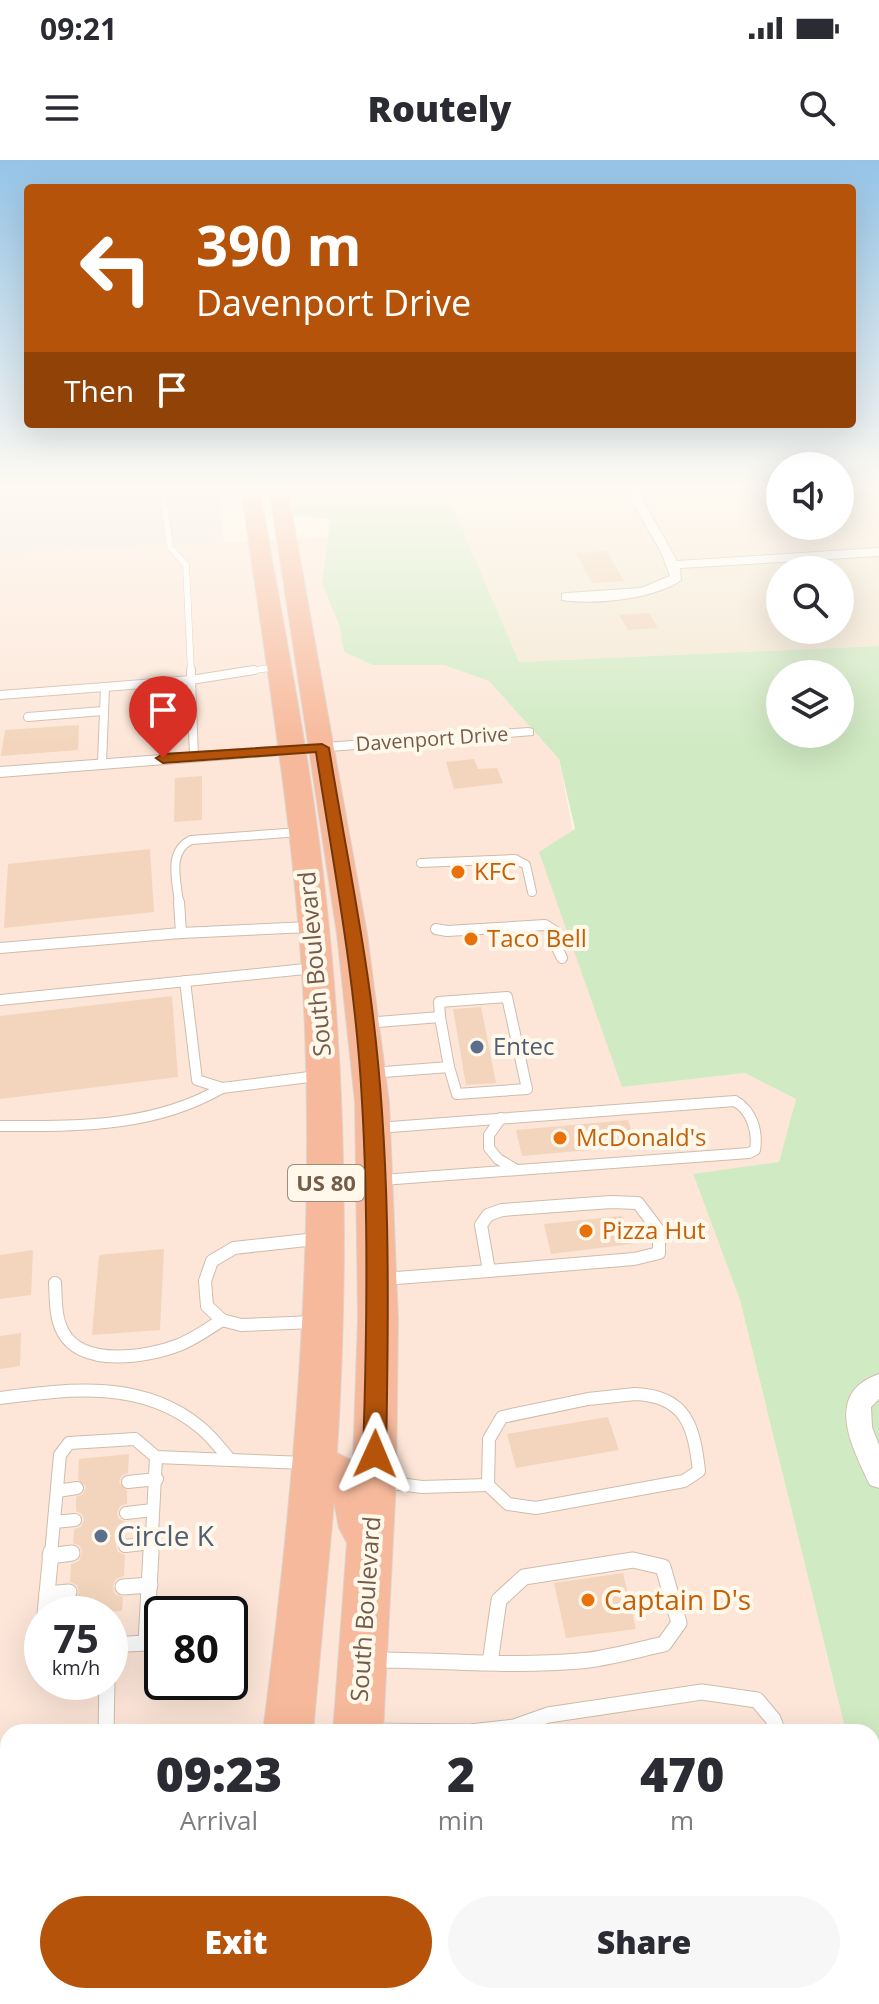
<!DOCTYPE html>
<style>
body{margin:0;font-family:"Open Sans",sans-serif;background:#f7f7f7;color:#2b2b33;height:100vh;display:flex;flex-direction:column;font-size:30px;white-space:nowrap}
*{box-sizing:border-box;margin:0}
p{font-size:26px;color:#7c7c81}
.icon{flex:none;width:44px;height:44px;fill:none;stroke:currentColor;stroke-width:2;stroke-linecap:round;stroke-linejoin:round}
.map{position:relative;flex:1;overflow:hidden}
.side{position:absolute;left:0px;top:1564px;width:880px;height:280px;display:flex;flex-direction:column;background:#fff;border-radius:24px 24px 0 0;box-shadow:0 8px 32px #0002}
.side>*{flex:none}
.top-card{position:absolute;left:24px;top:24px;width:832px;height:244px;border-radius:8px;box-shadow:0 8px 32px #0002;background:#b45309;color:#fff;overflow:hidden}
.tools{position:absolute;left:766px;top:292px;display:grid;gap:16px}
.tools a{display:grid;place-items:center;width:88px;height:88px;border-radius:50%;background:#fff;box-shadow:0 8px 32px #0002;font-size:40px}
.speed{position:absolute;left:24px;top:1436px;display:flex;gap:16px;font-size:40px;font-weight:700;text-align:center}
.speed>*{display:grid;place-content:center;width:104px;height:104px;border-radius:50%;background:#fff;box-shadow:0 8px 32px #0002;line-height:1}
.speed small{font-size:20px;font-weight:400}
.speed .limit{border:4px solid #111;border-radius:12px;background:#fff;color:#111}
.pin{position:absolute;display:grid;place-items:center;width:68px;height:68px;color:#fff;margin:-82px -34px;border-radius:50% 50% 50% 0;rotate:-45deg;box-shadow:0 0 8px #0007}
.pin .icon{rotate:45deg}
.me{position:absolute;width:88px;margin:-44px;rotate:1deg;stroke-linejoin:round;filter:drop-shadow(0 0 6px #0008)}
.turn{display:flex;align-items:center;gap:28px;height:168px;padding:0 40px;font-size:36px}
.turn .icon{width:104px;height:104px;stroke-width:2.5}
.turn b{display:block;font-size:56px;line-height:68px}
.then{display:flex;align-items:center;height:76px;padding:0 40px;background:#0003;gap:16px;font-size:30px}
.eta{display:flex;justify-content:space-evenly;align-items:center;height:136px;text-align:center}
.eta b{font-size:48px;font-weight:800;line-height:56px}
.button{display:flex;gap:16px;margin-top:auto;padding:16px 40px}
.button a{flex:1;height:92px;border-radius:48px;background:#b45309;color:#fff;font-size:32px;font-weight:800;line-height:92px;text-align:center}
.button a+a{background:#f7f7f7;color:#2b2b33}
.status{display:flex;justify-content:space-between;align-items:center;height:56px;padding:0 40px;background:#fff;direction:ltr}
.status svg{height:22px;fill:currentColor}
header{display:flex;justify-content:space-between;align-items:center;height:104px;padding:0 40px;background:#fff;font-size:36px;font-weight:800}
.map>svg:first-child{display:block}
.residential{fill:#f4e7d3;fill-rule:evenodd}
.commercial{fill:#fde6d8;fill-rule:evenodd}
.industrial{fill:#ece6df}
.green{fill:#d0eac3;fill-rule:evenodd}
.building{fill:#f2d5bc}
.lines{fill:none;stroke-linecap:round;stroke-linejoin:round}
.lane-far4-casing{stroke:#cebdab;stroke-width:7}
.lane-far3-casing{stroke:#cebdab;stroke-width:10}
.lane-far2-casing{stroke:#cebdab;stroke-width:12}
.lane-far1-casing{stroke:#cebdab;stroke-width:14}
.lane-casing{stroke:#cebdab;stroke-width:17}
.street-casing{stroke:#cebdab;stroke-width:2}
.highway-casing{stroke:#dbd5d0;stroke-width:2}
.lane-far4{stroke:#fff;stroke-width:6}
.lane-far3{stroke:#fff;stroke-width:8}
.lane-far2{stroke:#fff;stroke-width:10}
.lane-far1{stroke:#fff;stroke-width:12}
.lane{stroke:#fff;stroke-width:15}
.street{fill:#fff;fill-rule:evenodd}
.highway{fill:#f7b99b;fill-rule:evenodd}
.route{fill:#b45309;stroke:#753606;stroke-width:2}
.food-dot{fill:#e8710a;stroke:#fff8eb;stroke-width:3}
.service-dot{fill:#5c6f8a;stroke:#fff8eb;stroke-width:3}
.labels{text-anchor:middle;stroke-width:8;stroke-linejoin:round;paint-order:stroke}
.far-street-label{font-size:20px;fill:#755c49;stroke:#fff8eb}
.shield{fill:#fff8eb;stroke:#9e8b7a;stroke-width:2}
.shield-label{font-size:22px;font-weight:bold;fill:#755c49}
.food-label{font-size:24px;fill:#c56008;stroke:#fff8eb;text-anchor:start}
.street-label{font-size:24px;fill:#755c49;stroke:#fff8eb}
.service-label{font-size:24px;fill:#4e5e75;stroke:#fff8eb;text-anchor:start}
.near-service-label{font-size:28px;fill:#4e5e75;stroke:#fff8eb;text-anchor:start}
.near-food-label{font-size:28px;fill:#c56008;stroke:#fff8eb;text-anchor:start}
</style>
<div class="status"><b>09:21</b><svg viewBox="0 0 49 12"><path d="M0 12V9h3v3zM5 12V6h3v6zM10 12V3h3v9zM15 12V0h3v12zM26 1h20v11H26zM47 4h2v5h-2z"/></svg></div>
<header><svg class="icon" aria-label="menu" viewBox="0 0 24 24"><path d="M4 6h16M4 12h16M4 18h16"/></svg>Routely<svg class="icon" aria-label="search" viewBox="0 0 24 24"><circle cx="10" cy="10" r="6"/><path d="M15 15l6 6"/></svg></header>
<div class="map">
<svg width="879" height="1844" viewBox="0 0 879 1844">
<rect width="100%" height="100%" fill="#fcf5e4"/>
<!-- residential -->
<path class="residential" d="M444,326h336v40h60v-40h39v160l-360,16zM780,410h60v60h-60z"/>
<!-- commercial -->
<path class="commercial" d="M330,377l-8,47 17,40 5,28 29,13h70l46,16 70,78 63,328 123,-14 51,26 -17,63 -86,13 47,125 106,432h-838v264h775l2,8h-785v-1450zM42,1454h68v68h-68zM162,1454h68v68h-68z"/>
<!-- industrial -->
<path class="industrial" d="M0,326h217l7,56 -224,12z"/>
<!-- green -->
<path class="green" d="M288,326h156l75,176 360,-16v1358h-94l-2,-8h89v-133l6,-1 -6,-24v-106h-26l-106,-432 -47,-126 86,-12 17,-63 -51,-26 -123,14 -83,-235 36,-23 -16,-70 -70,-78 -46,-16h-70l-29,-13 -5,-28 -17,-40 8,-65 -36,-4zM780,514h60v60h-60z"/>
<!-- building -->
<g class="building">
<path d="M607,391l17,30 -32,2 -16,-30z"/>
<path d="M649,453l9,15 -30,2 -9,-15z"/>
<path d="M79,565l-1,25 -77,6 4,-26z"/>
<path d="M474,599l4,10 19,-1 6,15 -49,6 -8,-27z"/>
<path d="M202,616v44l-28,2 1,-44z"/>
<path d="M150,689l4,63 -150,16 4,-64z"/>
<path d="M172,836l6,81 -178,22v-83z"/>
<path d="M481,847l15,76 -30,2 -13,-76z"/>
<path d="M628,960l8,26 -114,10 -6,-26z"/>
<path d="M622,1056l10,28 -81,10 -7,-30z"/>
<path d="M164,1089l-4,81 -68,5 7,-80z"/>
<path d="M33,1090l-2,45 -31,4v-44z"/>
<path d="M21,1173l-1,33 -20,3v-33z"/>
<path d="M608,1257l11,33 -103,18 -9,-34z"/>
<path d="M129,1294l-1,19 -6,2 -3,7 8,9v13l-7,2 -3,7 2,6 7,3v15l-7,2 -3,7 2,6 7,3 -1,21 -8,3 -3,8 2,7 8,3 -1,14 -54,3 1,-11 7,-3 3,-8 -2,-7 -7,-3 1,-18 8,-3 3,-9 -2,-6 -7,-3 1,-14 7,-2 3,-7 -2,-6 -6,-3v-14l7,-3 3,-7 -8,-8 1,-20z"/>
<path d="M623,1413l13,56 -70,9 -12,-55z"/>
</g>
<g class="lines">
<defs>
<g id="lane-far4">
<path d="M162,326l8,61 16,18 5,107"/>
<path d="M241,512l36,-5"/>
</g>
<g id="lane-far3">
<path d="M191,510v10l63,-10"/>
<path d="M0,535l105,-8"/>
<path d="M28,557l75,-6"/>
<path d="M102,603l3,-76 86,-7 3,76"/>
<path d="M421,703l94,-4 11,6 6,27"/>
<path d="M179,744c-2,-24 -12,-52 12,-64l109,-8"/>
</g>
<g id="lane-far2">
<path d="M179,742l2,31 129,-6"/>
<path d="M436,769l11,2 98,-6 11,7v14l6,12"/>
<path d="M0,788l181,-15"/>
<path d="M185,821l12,99 25,8 95,-12"/>
<path d="M0,840l315,-32"/>
<path d="M440,857l-1,-15 68,-5 20,92 -70,5 -8,-27"/>
<path d="M365,863l75,-6 9,50 -78,6"/>
<path d="M501,958l-12,17v13l9,11 17,10"/>
<path d="M0,966c78,0 153,2 222,-38"/>
<path d="M377,968l358,-27c17,10 23,30 20,49l-6,3 -367,27"/>
</g>
<g id="lane-far1">
<path d="M611,1042l27,1 21,28v22l-25,6 -145,12 -8,-46 7,-10 14,-5z"/>
<path d="M383,1119l106,-8"/>
<path d="M55,1123c1,16 0,35 8,49 19,36 85,25 116,13 15,-6 29,-16 43,-25"/>
<path d="M314,1162l-73,3 -19,-5 -15,-14 -2,-25 7,-20 22,-13 82,-9"/>
<path d="M635,1234c51,2 59,32 64,77l-15,10 -148,27 -28,-4 -20,-19 1,-46 13,-22 86,-18z"/>
<path d="M0,1238c69,-9 143,-19 201,30 11,9 20,21 29,32"/>
<path d="M128,1322l29,-3"/>
<path d="M384,1322l38,5 66,-2"/>
<path d="M57,1331l20,-3"/>
<path d="M126,1353l27,-3"/>
<path d="M54,1362l21,-2"/>
<path d="M125,1386l27,-3"/>
<path d="M51,1394l9,-99 9,-12 66,-4 21,18 149,6"/>
<path d="M66,1394l6,-1"/>
<path d="M151,1394l5,-97"/>
</g>
<g id="lane">
<path d="M50,1396l22,-3"/>
<path d="M123,1427l27,-2"/>
<path d="M47,1434l22,-2"/>
<path d="M45,1454l6,-62"/>
<path d="M110,1485l36,-2 5,-91"/>
<path d="M374,1500c68,0 137,7 205,1 28,-2 57,-11 85,-17l15,-21 -16,-56 -30,-7 -109,17 -25,23 -9,63"/>
<path d="M371,1571l99,1 44,-5 34,-12 154,-23 55,8 16,19 5,13"/>
<path d="M106,1572l1,-50"/>
<path d="M0,1721l8,-1"/>
<path d="M0,1765l8,-1"/>
<path d="M38,1844l1,-8"/>
</g>
<g id="street">
<path d="M624,326h11l42,75 202,-13v8l-199,12 1,12c-26,19 -87,25 -119,20v-6l5,-1 74,-5 29,-12 -8,-22z"/>
<path d="M528,568l5,1v6l-533,42v-10z"/>
<path d="M879,1214v25l-8,8 1,20 7,18v43l-9,-3c-18,-38 -47,-92 9,-111z"/>
</g>
<g id="highway">
<path d="M241,326h18c22,129 49,258 64,388 23,191 26,386 14,579l16,8 5,-142 -3,-217 -18,-168 -68,-448h18l80,448 22,168 9,217 -2,162 -13,251h-50l14,-189 -8,-15 -5,-26 -21,230h-50c30,-233 51,-467 42,-702 -7,-183 -39,-363 -64,-544z"/>
<path d="M228,1836h135l-1,8h-135z"/>
</g>
</defs>
<!-- lane-far4 casing -->
<use href="#lane-far4" class="lane-far4-casing"/>
<!-- lane-far3 casing -->
<use href="#lane-far3" class="lane-far3-casing"/>
<!-- lane-far2 casing -->
<use href="#lane-far2" class="lane-far2-casing"/>
<!-- lane-far1 casing -->
<use href="#lane-far1" class="lane-far1-casing"/>
<!-- lane casing -->
<use href="#lane" class="lane-casing"/>
<!-- street casing -->
<use href="#street" class="street-casing"/>
<!-- highway casing -->
<use href="#highway" class="highway-casing"/>
<!-- lane-far4 -->
<use href="#lane-far4" class="lane-far4"/>
<!-- lane-far3 -->
<use href="#lane-far3" class="lane-far3"/>
<!-- lane-far2 -->
<use href="#lane-far2" class="lane-far2"/>
<!-- lane-far1 -->
<use href="#lane-far1" class="lane-far1"/>
<!-- lane -->
<use href="#lane" class="lane"/>
<!-- street -->
<use href="#street" class="street"/>
<!-- highway -->
<use href="#highway" class="highway"/>
</g>
<!-- sky -->
<linearGradient id="sky" x2="0" y2="1"><stop stop-color="#95c4e7"/><stop offset="0.56" stop-color="#fefaf3"/><stop offset="1" stop-color="#fefaf3" stop-opacity="0"/></linearGradient>
<rect width="879" height="585" fill="url(#sky)"/>
<!-- route -->
<path class="route" d="M322,584l7,4c13,81 30,163 41,245 21,152 19,308 16,461l-3,7 -8,3 -9,-3 -3,-7c4,-117 6,-235 -1,-352 -6,-118 -28,-234 -46,-350l-153,11 -7,-5 7,-4z"/>
<!-- markers -->
<g class="food-dot">
<circle cx="458" cy="712" r="8"/>
<circle cx="471" cy="779" r="8"/>
<circle cx="560" cy="978" r="8"/>
<circle cx="586" cy="1071" r="8"/>
<circle cx="588" cy="1440" r="8"/>
</g>
<g class="service-dot">
<circle cx="477" cy="887" r="8"/>
<circle cx="101" cy="1376" r="8"/>
</g>
<g class="labels">
<!-- far-street labels -->
<g class="far-street-label">
<text transform="translate(432 579) rotate(-4)" y="7">Davenport Drive</text>
</g>
<!-- shield labels -->
<rect class="shield" x="288" y="1005" width="76" height="36" rx="6"/>
<g class="shield-label">
<text x="326" y="1031">US 80</text>
</g>
<!-- food labels -->
<g class="food-label">
<text x="474" y="720">KFC</text>
<text x="487" y="787">Taco Bell</text>
<text x="576" y="986">McDonald's</text>
<text x="602" y="1079">Pizza Hut</text>
</g>
<!-- street labels -->
<g class="street-label">
<text transform="translate(315 804) rotate(-95)" y="8">South Boulevard</text>
<text transform="translate(366 1449) rotate(-86)" y="8">South Boulevard</text>
</g>
<!-- service labels -->
<g class="service-label">
<text x="493" y="895">Entec</text>
</g>
<!-- near-service labels -->
<g class="near-service-label">
<text x="117" y="1386">Circle K</text>
</g>
<!-- near-food labels -->
<g class="near-food-label">
<text x="604" y="1450">Captain D's</text>
</g>
</g>
</svg>
<div class="tools">
<a><svg class="icon" aria-label="sound" viewBox="0 0 24 24"><path d="M4 9h4l5-4v14l-5-4H4zM17 9q2 3 0 6"/></svg></a>
<a><svg class="icon" aria-label="search" viewBox="0 0 24 24"><circle cx="10" cy="10" r="6"/><path d="M15 15l6 6"/></svg></a>
<a><svg class="icon" aria-label="layers" viewBox="0 0 24 24"><path d="M12 4l9 5-9 5-9-5zM3 14l9 5 9-5"/></svg></a>
</div>
<div class="speed"><div>75<small>km/h</small></div><div class="limit">80</div></div>
<div class="pin" style="left:163px;top:598px;background:#d93025"><svg class="icon" aria-label="arrive" viewBox="0 0 24 24"><path d="M6 21V4h12l-3 4 3 4H6"/></svg></div>
<svg class="me" style="left:375px;top:1294px" viewBox="-20 -20 40 40"><path d="M0-17L14 15 0 8-14 15z" fill="#b45309" stroke="#fff" stroke-width="4"/></svg>
<div class="top-card">
<div class="turn"><svg class="icon" aria-label="left" viewBox="0 0 24 24"><path d="M17 20v-9H6M10 6l-5 5 5 5"/></svg><div><b>390 m</b>Davenport Drive</div></div>
<div class="then">Then<svg class="icon" aria-label="arrive" viewBox="0 0 24 24"><path d="M6 21V4h12l-3 4 3 4H6"/></svg></div>
</div>
<section class="side">
<div class="eta">
<div><b>09:23</b><p>Arrival</p></div>
<div><b>2</b><p>min</p></div>
<div><b>470</b><p>m</p></div>
</div>
<div class="button"><a>Exit</a><a>Share</a></div>
</section>
</div>
